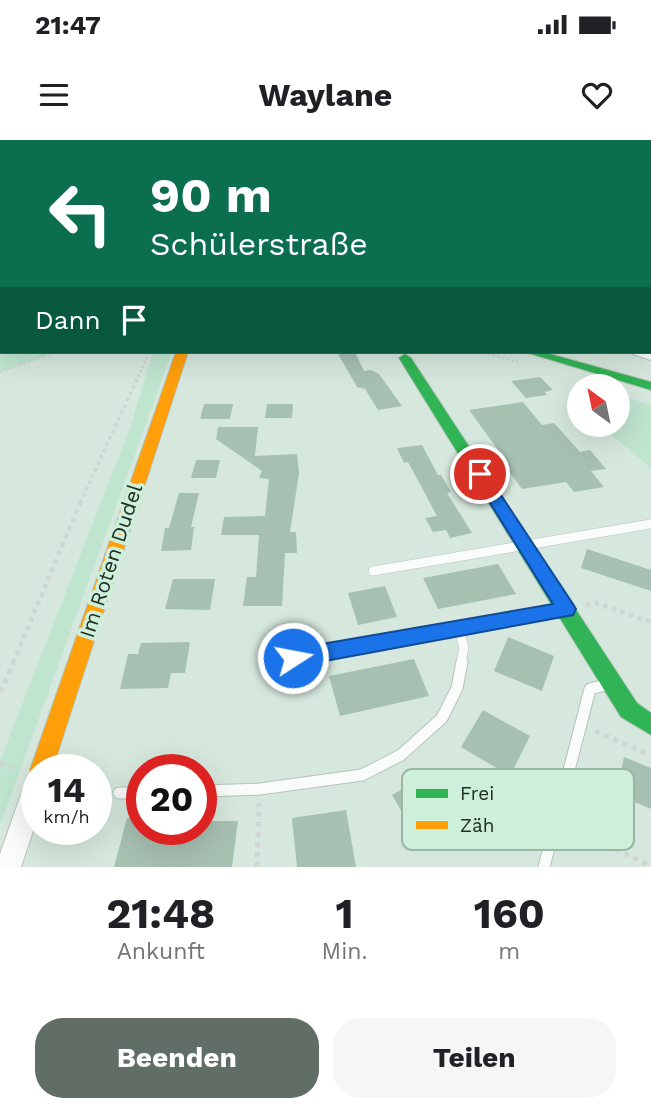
<!DOCTYPE html>
<html lang="de">
<meta charset="utf-8">
<style>
body{margin:0;font-family:"Work Sans",sans-serif;background:#f6f6f6;color:#202124;height:100vh;display:flex;flex-direction:column;font-size:26px;white-space:nowrap}
*{box-sizing:border-box;margin:0}
p{font-size:23px;color:#757577}
.icon{flex:none;width:38px;height:38px;fill:none;stroke:currentColor;stroke-width:2;stroke-linecap:round;stroke-linejoin:round}
.map{position:relative;height:727px;overflow:hidden}
.side{display:flex;flex-direction:column;background:#fff;flex:1}
.side>*{flex:none}
.hud{position:absolute;left:0px;top:0px;width:651px;height:214px;box-shadow:0 7px 28px #0002;background:#0b6e4f;color:#fff;overflow:hidden}
.needle{width:46px;rotate:327deg}
.controls{position:absolute;left:567px;top:234px;display:grid;gap:14px}
.controls a{display:grid;place-items:center;width:63px;height:63px;border-radius:50%;background:#fff;box-shadow:0 7px 28px #0002;font-size:35px}
.speed{position:absolute;left:21px;top:614px;display:flex;gap:14px;font-size:35px;font-weight:700;text-align:center}
.speed>*{display:grid;place-content:center;width:91px;height:91px;border-radius:50%;background:#fff;box-shadow:0 7px 28px #0002;line-height:1}
.speed small{font-size:18px;font-weight:400}
.speed .limit{border:10px solid #d22;background:#fff;color:#111}
.pin{position:absolute;display:grid;place-items:center;width:60px;height:60px;color:#fff;margin:-30px;border:4px solid #fff;border-radius:50%;box-shadow:0 2px 7px #0007}
.me{position:absolute;width:77px;margin:-38px;rotate:79deg;stroke-linejoin:round;filter:drop-shadow(0 0 5px #0008)}
.turn{display:flex;align-items:center;gap:24px;height:147px;padding:0 35px;font-size:32px}
.turn .icon{width:91px;height:91px;stroke-width:2.5}
.turn b{display:block;font-size:49px;line-height:60px}
.then{display:flex;align-items:center;height:66px;padding:0 35px;background:#0003;gap:14px;font-size:26px}
.eta{display:flex;justify-content:space-evenly;align-items:center;height:119px;text-align:center}
.eta b{font-size:42px;font-weight:700;line-height:49px}
.button{display:flex;gap:14px;margin-top:auto;padding:14px 35px}
.button a{flex:1;height:80px;border-radius:28px;background:#606e65;color:#fff;font-size:28px;font-weight:700;line-height:80px;text-align:center}
.button a+a{background:#f6f6f6;color:#202124}
.status{display:flex;justify-content:space-between;align-items:center;height:49px;padding:0 35px;background:#fff;direction:ltr}
.status svg{height:19px;fill:currentColor}
header{display:flex;justify-content:space-between;align-items:center;height:91px;padding:0 35px;background:#fff;font-size:32px;font-weight:700}
.map>svg:first-child{display:block}
.green{fill:#bfe5cf}
.building{fill:#a6c0b2}
.lines{fill:none;stroke-linecap:round;stroke-linejoin:round}
.lane-far1-casing{stroke:#b5c3bb;stroke-width:10}
.lane-casing{stroke:#b5c3bb;stroke-width:13}
.street-casing{stroke:#b5c3bb;stroke-width:2}
.fast-casing{stroke:#b5c3bb;stroke-width:2}
.slow-casing{stroke:#b5c3bb;stroke-width:2}
.path-far4{stroke:#cfd5d2;stroke-width:2;stroke-dasharray:2 2;stroke-linecap:butt}
.path-far3{stroke:#cfd5d2;stroke-width:2.5;stroke-dasharray:2.5 2.5;stroke-linecap:butt}
.path-far2{stroke:#cfd5d2;stroke-width:3.5;stroke-dasharray:3.5 3.5;stroke-linecap:butt}
.path-far1{stroke:#cfd5d2;stroke-width:4.5;stroke-dasharray:4.5 4.5;stroke-linecap:butt}
.path{stroke:#cfd5d2;stroke-width:5;stroke-dasharray:5 5;stroke-linecap:butt}
.lane-far1{stroke:#f9fcfa;stroke-width:9}
.lane{stroke:#f9fcfa;stroke-width:11}
.street{fill:#f9fcfa;fill-rule:evenodd}
.fast{fill:#30b455;fill-rule:evenodd}
.slow{fill:#ff9f0a;fill-rule:evenodd}
.route{fill:#1a73e8;stroke:#114b97;stroke-width:2}
.labels{text-anchor:middle;stroke-width:7;stroke-linejoin:round;paint-order:stroke}
.street-label{font-size:21px;fill:#202d25;stroke:#cef0db}
.key{fill:#cef0db;stroke:#9ab6a4;stroke-width:2}
.key-label{font-size:19px;fill:#202d25}
</style>
<div class="status"><b>21:47</b><svg viewBox="0 0 49 12"><path d="M0 12V9h3v3zM5 12V6h3v6zM10 12V3h3v9zM15 12V0h3v12zM26 1h20v11H26zM47 4h2v5h-2z"/></svg></div>
<header><svg class="icon" aria-label="menu" viewBox="0 0 24 24"><path d="M4 6h16M4 12h16M4 18h16"/></svg>Waylane<svg class="icon" aria-label="heart" viewBox="0 0 24 24"><path d="M12 20l-8-8c-3-5 5-10 8-4 3-6 11-1 8 4z"/></svg></header>
<div class="map">
<svg width="651" height="727" viewBox="0 0 651 727">
<rect width="100%" height="100%" fill="#d6e8dd"/>
<!-- green -->
<g class="green">
<path d="M0,0h651v57l-2,-55h-647v48z"/>
<path d="M2,108v104h54l-56,20z"/>
<path d="M153,212h19l-172,473v-64l130,-333z"/>
<path d="M618,255l33,10v63l-51,-43h18z"/>
</g>
<!-- building -->
<g class="building">
<path d="M337,212h18l9,19 7,-1 8,4 23,32 -24,4 -13,-21 -8,-2z"/>
<path d="M540,237l13,13 -8,2 2,3 -21,3 -15,-17z"/>
<path d="M523,262l19,23 12,-2 26,29 10,-2 16,19 -15,2 13,16 -30,5 -8,-10 -44,7 -20,-27 4,-1 -37,-51z"/>
<path d="M204,264h29l-3,15h-30z"/>
<path d="M267,264h26l-1,14h-27z"/>
<path d="M218,287h40l-3,29 42,-2 2,19 -9,59h6l1,21h-12l-3,53h-39l4,-29h9l3,-42h-38l3,-18 41,-1 4,-37 -10,-1 3,-7 -46,-32z"/>
<path d="M422,305l16,30h3l10,17 -4,1 25,40 -22,5 -4,-8 -13,2 -8,-14 12,-2 -29,-54 -4,1 -7,-15z"/>
<path d="M196,320h24l-4,18h-25z"/>
<path d="M179,353h20l-8,34h3l-3,23 -30,1 4,-23h4z"/>
<path d="M587,409l64,21v21l-70,-23z"/>
<path d="M498,424l18,30 -78,15 -15,-31z"/>
<path d="M173,439h42l-5,31 -45,-1z"/>
<path d="M385,446l12,31 -39,8 -10,-32z"/>
<path d="M508,497l46,19 -12,35 -48,-20z"/>
<path d="M190,502l-5,31h-14l-3,15 -48,1 8,-35h10l3,-11z"/>
<path d="M414,519l15,37 -89,20 -11,-40z"/>
<path d="M483,570l47,26 -20,40 -49,-29z"/>
<path d="M624,617l27,11v41l-35,-15z"/>
<path d="M434,632l32,48 -44,26 -30,-51z"/>
<path d="M346,670l10,57h-59l-5,-49z"/>
<path d="M127,678h15v12h59v-9h37l-6,46h-118z"/>
</g>
<g class="lines">
<defs>
<g id="lane-far1">
<path d="M373,431l278,-47"/>
<path d="M458,487l6,21 -3,15"/>
<path d="M293,518l267,-48"/>
</g>
<g id="lane">
<path d="M201,651l59,-2 102,-14 39,-20 41,-37 15,-30 5,-26"/>
<path d="M119,653h23"/>
<path d="M544,727l46,-178 15,-4"/>
</g>
<g id="street">
<path d="M631,212h20v8l-18,-6z"/>
<path d="M37,632v47l-16,48h-21v-13l25,-71 4,-8z"/>
</g>
<g id="fast">
<rect x="0" y="59" width="2" height="4"/>
<path d="M525,212h18l108,30v8z"/>
<path d="M405,214l6,4 226,345 14,10v22l-30,-18 -222,-359z"/>
</g>
<path id="slow" d="M176,212h12l-136,418h-15v9l-4,-1 -3,-8z"/>
</defs>
<!-- lane-far1 casing -->
<use href="#lane-far1" class="lane-far1-casing"/>
<!-- lane casing -->
<use href="#lane" class="lane-casing"/>
<!-- street casing -->
<use href="#street" class="street-casing"/>
<!-- fast casing -->
<use href="#fast" class="fast-casing"/>
<!-- slow casing -->
<use href="#slow" class="slow-casing"/>
<!-- path-far4 -->
<g class="path-far4">
<path d="M36,0l2,2"/>
<path d="M329,0l2,2"/>
<path d="M532,0l4,2"/>
<path d="M217,2l17,-2"/>
<path d="M517,2l11,-2"/>
</g>
<!-- path-far3 -->
<g class="path-far3">
<path d="M483,212l35,10"/>
<path d="M0,232l56,-20"/>
<path d="M138,237l12,-25"/>
</g>
<!-- path-far2 -->
<path class="path-far2" d="M80,363l59,-128"/>
<!-- path-far1 -->
<g class="path-far1">
<path d="M586,465l10,-2 55,19"/>
<path d="M13,523l68,-162"/>
</g>
<!-- path -->
<g class="path">
<path d="M0,552l14,-30"/>
<path d="M595,591l56,24"/>
<path d="M0,623l17,7"/>
<path d="M96,655l11,-1"/>
<path d="M570,688l81,38"/>
<path d="M257,727l2,-64"/>
</g>
<!-- lane-far1 -->
<use href="#lane-far1" class="lane-far1"/>
<!-- lane -->
<use href="#lane" class="lane"/>
<!-- street -->
<use href="#street" class="street"/>
<!-- fast -->
<use href="#fast" class="fast"/>
<!-- slow -->
<use href="#slow" class="slow"/>
</g>
<!-- route -->
<path class="route" d="M480,330l5,1 88,133 3,5 -3,6 -280,52 -7,-3 -3,-6 3,-6 7,-3 260,-45 -81,-130z"/>
<g class="labels">
<!-- street labels -->
<g class="street-label">
<text transform="translate(111 421) rotate(-72)" y="7">Im Roten Dudel</text>
</g>
</g>
<!-- legend -->
<rect x="402" y="629" width="232" height="81" rx="10" class="key"/>
<rect x="416" y="649" width="32" height="9" fill="#30b455"/>
<rect x="416" y="681" width="32" height="8" fill="#ff9f0a"/>
<g class="key-label">
<text x="460" y="660">Frei</text>
<text x="460" y="692">Zäh</text>
</g>
</svg>
<div class="controls">
<a><svg class="needle" viewBox="-14 -14 28 28"><path d="M0-13l5 13h-10z" fill="#e53935"/><path d="M0 13l5-13h-10z" fill="#757577"/></svg></a>
</div>
<div class="speed"><div>14<small>km/h</small></div><div class="limit">20</div></div>
<div class="pin" style="left:480px;top:334px;background:#d93025"><svg class="icon" aria-label="arrive" viewBox="0 0 24 24"><path d="M6 21V4h12l-3 4 3 4H6"/></svg></div>
<svg class="me" style="left:293px;top:518px" viewBox="-20 -20 40 40"><circle r="17" fill="#1a73e8" stroke="#fff" stroke-width="3"/><path d="M0-11L8 9 0 5-8 9z" fill="#fff"/></svg>
<div class="hud">
<div class="turn"><svg class="icon" aria-label="left" viewBox="0 0 24 24"><path d="M17 20v-9H6M10 6l-5 5 5 5"/></svg><div><b>90 m</b>Schülerstraße</div></div>
<div class="then">Dann<svg class="icon" aria-label="arrive" viewBox="0 0 24 24"><path d="M6 21V4h12l-3 4 3 4H6"/></svg></div>
</div>
</div>
<section class="side">
<div class="eta">
<div><b>21:48</b><p>Ankunft</p></div>
<div><b>1</b><p>Min.</p></div>
<div><b>160</b><p>m</p></div>
</div>
<div class="button"><a>Beenden</a><a>Teilen</a></div>
</section>
